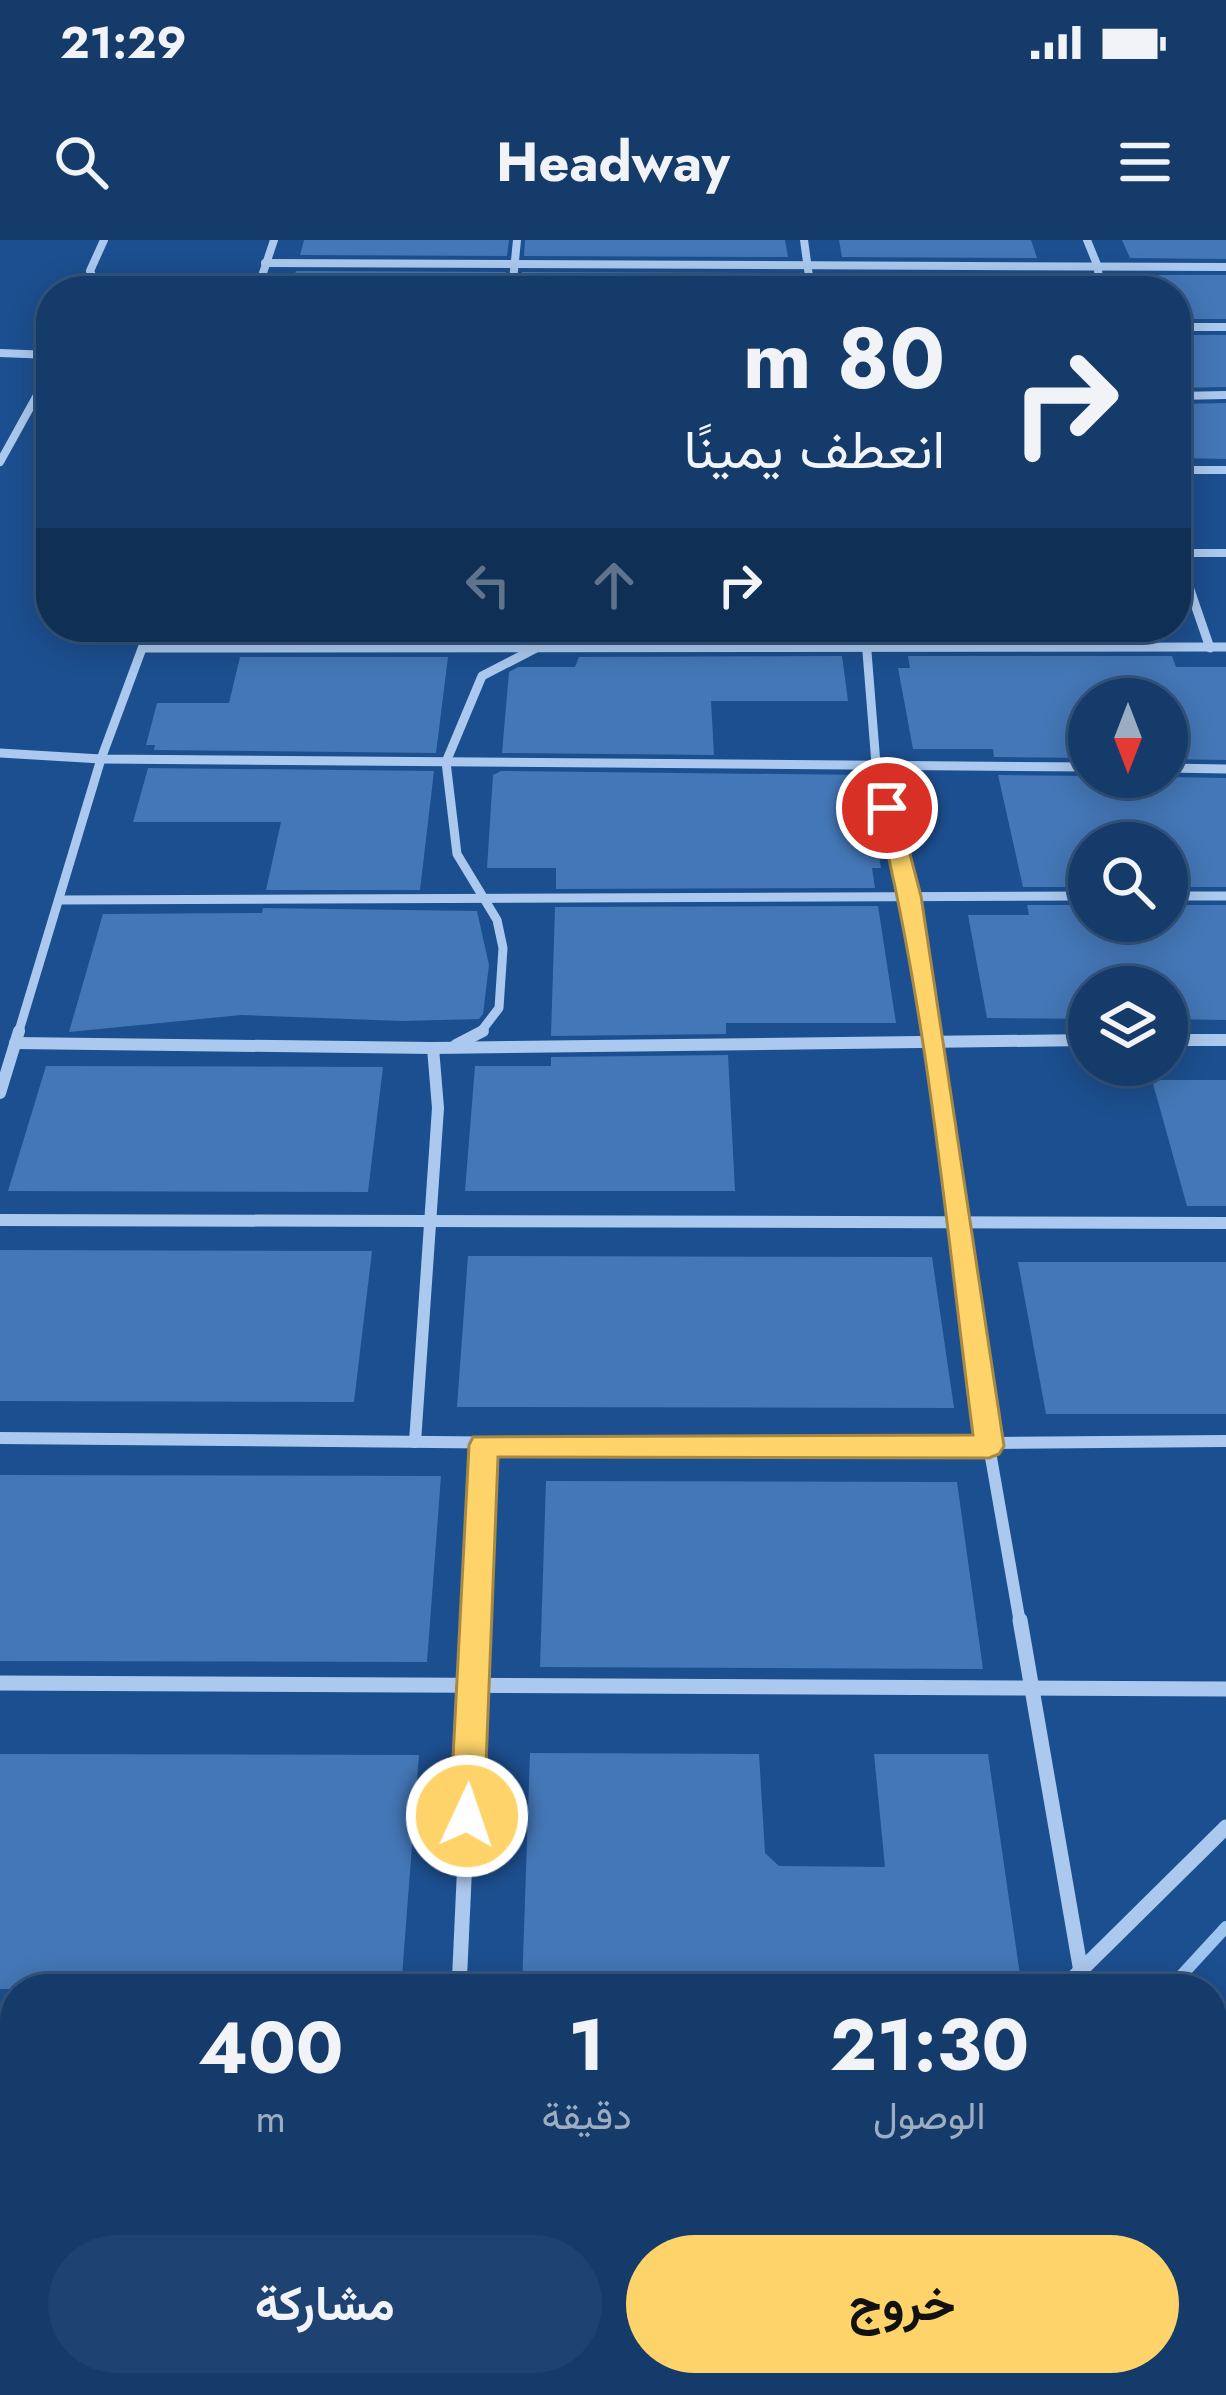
<!DOCTYPE html>
<html lang="ar">
<meta charset="utf-8">
<style>
body{margin:0;font-family:Jost,Vazirmatn,sans-serif;background:#1e4271;color:#f1f3f6;direction:rtl;height:100vh;display:flex;flex-direction:column;font-size:45px;white-space:nowrap}
*{box-sizing:border-box;margin:0}
p{font-size:39px;color:#9dadc1}
.icon{flex:none;width:66px;height:66px;fill:none;stroke:currentColor;stroke-width:2;stroke-linecap:round;stroke-linejoin:round}
.map{position:relative;flex:1;overflow:hidden;direction:ltr}
.panel{position:absolute;left:0px;top:1734px;width:1227px;height:423px;display:flex;flex-direction:column;background:#153b6b;border-radius:48px 48px 0 0;box-shadow:0 6px 30px #0003,0 0 0 3px #34557e;direction:rtl}
.panel>*{flex:none}
.banner{position:absolute;left:36px;top:36px;width:1155px;height:366px;border-radius:48px;box-shadow:0 6px 30px #0003,0 0 0 3px #34557e;direction:rtl;background:#153b6b;color:#f1f3f6;overflow:hidden}
.needle{width:78px;rotate:180deg}
.controls{position:absolute;left:1068px;top:438px;display:grid;gap:24px}
.controls a{display:grid;place-items:center;width:120px;height:120px;border-radius:50%;background:#153b6b;box-shadow:0 6px 30px #0003,0 0 0 3px #34557e;font-size:60px}
.pin{position:absolute;display:grid;place-items:center;width:102px;height:102px;color:#fff;margin:-51px;border:6px solid #fff;border-radius:50%;box-shadow:0 3px 12px #0007}
.me{position:absolute;width:132px;margin:-66px;rotate:3deg;stroke-linejoin:round;filter:drop-shadow(0 0 9px #0008)}
.turn{display:flex;align-items:center;gap:42px;height:252px;padding:0 48px;font-size:54px}
.turn .icon{width:156px;height:156px;stroke-width:2.5}
.turn b{display:block;font-size:84px;line-height:102px}
.lanes{display:flex;align-items:center;height:114px;padding:0 48px;background:#0003;justify-content:center;gap:60px;direction:ltr}
.lanes .off{opacity:.35}
.eta{display:flex;justify-content:space-evenly;align-items:center;height:204px;text-align:center}
.eta b{font-size:72px;font-weight:700;line-height:84px}
.cta{display:flex;gap:24px;margin-top:auto;padding:24px 48px}
.cta a{flex:1;height:138px;border-radius:72px;background:#fed369;color:#111;font-size:48px;font-weight:700;line-height:138px;text-align:center}
.cta a+a{background:#1e4271;color:#f1f3f6}
.status{display:flex;justify-content:space-between;align-items:center;height:84px;padding:0 60px;background:#153b6b;direction:ltr}
.status svg{height:33px;fill:currentColor}
header{display:flex;justify-content:space-between;align-items:center;height:156px;padding:0 48px;background:#153b6b;font-size:54px;font-weight:700}
.map>svg:first-child{display:block}
.lines{fill:none;stroke-linecap:round;stroke-linejoin:round}
.stream{stroke:#9ec4f0;stroke-width:12}
.building{fill:#4477b7}
.minor-far3{stroke:#abc9ee;stroke-width:8}
.minor-far2{stroke:#abc9ee;stroke-width:9}
.minor-far1{stroke:#abc9ee;stroke-width:12}
.minor{stroke:#abc9ee;stroke-width:15}
.route{fill:#fed369;stroke:#a58944;stroke-width:3}
</style>
<div class="status"><b>21:29</b><svg viewBox="0 0 49 12"><path d="M0 12V9h3v3zM5 12V6h3v6zM10 12V3h3v9zM15 12V0h3v12zM26 1h20v11H26zM47 4h2v5h-2z"/></svg></div>
<header><svg class="icon" aria-label="menu" viewBox="0 0 24 24"><path d="M4 6h16M4 12h16M4 18h16"/></svg>Headway<svg class="icon" aria-label="search" viewBox="0 0 24 24"><circle cx="10" cy="10" r="6"/><path d="M15 15l6 6"/></svg></header>
<div class="map">
<svg width="1226" height="2155" viewBox="0 0 1226 2155">
<rect width="100%" height="100%" fill="#1c4f8f"/>
<g class="lines">
<!-- stream -->
<g class="stream">
<path d="M1169,1749l57,-62"/>
<path d="M798,2155l12,-13"/>
</g>
</g>
<!-- building -->
<g class="building">
<path d="M304,0h205l-2,16 -207,-1z"/>
<path d="M525,0h260l3,17 -264,-1z"/>
<path d="M839,0h192l6,18 -195,-1z"/>
<path d="M1122,0h104v19l-96,-1z"/>
<path d="M296,31l210,1 -2,19h-214z"/>
<path d="M522,32l268,1 3,18h-273z"/>
<path d="M845,34h198l5,17h-200z"/>
<path d="M1137,35h89v44h-50v-28h-32z"/>
<path d="M1176,95h50v52l-50,1z"/>
<path d="M1226,163v56l-50,-1v-54z"/>
<path d="M247,387h205l-2,12h-206z"/>
<path d="M580,387h258l1,11 -259,1z"/>
<path d="M902,387h260l4,11h-262z"/>
<path d="M842,416l6,45h-137l3,54 -212,-2 7,-81 9,-5h57l4,-10z"/>
<path d="M908,416h264l4,11h50v93l-59,-1v-60h-78v59l-95,-1 -1,-8h-80l-15,-81h12z"/>
<path d="M240,417h208l-12,96 -282,-3 1,-5h-9l11,-42h72z"/>
<path d="M148,528l286,3 -14,119h-154l15,-68h-148z"/>
<path d="M501,531l365,4 15,93h-9l3,20 -319,1v-21h-69l6,-93z"/>
<path d="M998,535l91,1v8h78v-7l59,1v109h-59v-44h-78v44h-66z"/>
<path d="M1027,665h62v16h78v-16h59v115l-59,-1v-32h-78v32l-102,-1 -19,-103h61z"/>
<path d="M878,666l18,117h-170v11l-175,2 4,-129z"/>
<path d="M263,668l214,3 12,54 -6,49 -4,5 -77,2 -161,-6 -172,17 34,-118 159,-1z"/>
<path d="M728,815l7,136h-270l10,-125h76v-9z"/>
<path d="M46,826l337,1 -15,125 -360,-1z"/>
<path d="M1152,840h74v126h-39z"/>
<path d="M0,1010l372,1 -18,151 -354,-1z"/>
<path d="M468,1016l464,1 22,151 -497,-1z"/>
<path d="M1018,1022h208v152h-180z"/>
<path d="M0,1235l441,1 -14,186 -427,-1z"/>
<path d="M546,1241l411,1 26,187 -443,-2z"/>
<path d="M530,1513l229,1 6,99 14,13 106,1 -11,-113h114l34,235 -500,-1z"/>
<path d="M0,1514l419,1 -18,234h-401z"/>
</g>
<g class="lines">
<!-- minor-far3 -->
<g class="minor-far3">
<path d="M804,0l7,51"/>
<path d="M1087,0l11,27 1,24"/>
<path d="M265,23l961,4"/>
<path d="M99,51l-9,-20 14,-31"/>
<path d="M257,51l17,-51"/>
<path d="M512,51l5,-51"/>
<path d="M1176,87h50"/>
<path d="M0,113l51,2"/>
<path d="M1176,156l50,-1"/>
<path d="M0,222l51,-92"/>
<path d="M1176,230h50"/>
<path d="M1176,311l12,33"/>
<path d="M1176,313h50"/>
</g>
<!-- minor-far2 -->
<g class="minor-far2">
<path d="M1187,341l23,67"/>
<path d="M865,387l11,137 33,132 22,138"/>
<path d="M143,408l1083,-1"/>
<path d="M0,513l101,6 988,8"/>
<path d="M1167,528l59,1"/>
<path d="M1167,656h59"/>
<path d="M59,660l1030,-4"/>
<path d="M18,794l83,-275 49,-132"/>
<path d="M479,794l20,-26 4,-60 -6,-28 -40,-66 -11,-92 36,-86 60,-31 2,-18"/>
</g>
<!-- minor-far1 -->
<g class="minor-far1">
<path d="M930,791l59,415 31,177"/>
<path d="M1167,800h59"/>
<path d="M15,803l418,5 656,-8"/>
<path d="M456,805l27,-14"/>
<path d="M0,853l19,-62"/>
<path d="M0,980l1226,3"/>
<path d="M0,1198l766,7 460,-4"/>
<path d="M415,1202l23,-334 -5,-60"/>
<path d="M476,1383l8,-177"/>
</g>
<!-- minor -->
<g class="minor">
<path d="M1020,1380l61,352"/>
<path d="M0,1443l1226,6"/>
<path d="M459,1749l17,-369"/>
<path d="M1062,1749l164,-162"/>
<path d="M0,1786h15"/>
<path d="M442,2142l1,13"/>
<path d="M0,2144l85,4 120,-6"/>
<path d="M702,2155l10,-13"/>
</g>
</g>
<!-- route -->
<path class="route" d="M887,562l11,6 23,88 83,550 -5,8 -10,4 -491,-1 -14,359 -5,11 -12,4 -12,-4 -5,-11 19,-371 4,-8 500,-2c-27,-209 -45,-422 -96,-627z"/>
</svg>
<div class="controls">
<a><svg class="needle" viewBox="-14 -14 28 28"><path d="M0-13l5 13h-10z" fill="#e53935"/><path d="M0 13l5-13h-10z" fill="#9dadc1"/></svg></a>
<a><svg class="icon" aria-label="search" viewBox="0 0 24 24"><circle cx="10" cy="10" r="6"/><path d="M15 15l6 6"/></svg></a>
<a><svg class="icon" aria-label="layers" viewBox="0 0 24 24"><path d="M12 4l9 5-9 5-9-5zM3 14l9 5 9-5"/></svg></a>
</div>
<div class="pin" style="left:887px;top:568px;background:#d93025"><svg class="icon" aria-label="arrive" viewBox="0 0 24 24"><path d="M6 21V4h12l-3 4 3 4H6"/></svg></div>
<svg class="me" style="left:467px;top:1576px" viewBox="-20 -20 40 40"><circle r="17" fill="#fed369" stroke="#fff" stroke-width="3"/><path d="M0-11L8 9 0 5-8 9z" fill="#fff"/></svg>
<div class="banner">
<div class="turn"><svg class="icon" aria-label="right" viewBox="0 0 24 24"><path d="M7 20v-9h11M14 6l5 5-5 5"/></svg><div><b>80 m</b>انعطف يمينًا</div></div>
<div class="lanes"><svg class="icon off" aria-label="left" viewBox="0 0 24 24"><path d="M17 20v-9H6M10 6l-5 5 5 5"/></svg><svg class="icon off" aria-label="ahead" viewBox="0 0 24 24"><path d="M12 20V5M6 11l6-6 6 6"/></svg><svg class="icon" aria-label="right" viewBox="0 0 24 24"><path d="M7 20v-9h11M14 6l5 5-5 5"/></svg></div>
</div>
<section class="panel">
<div class="eta">
<div><b>21:30</b><p>الوصول</p></div>
<div><b>1</b><p>دقيقة</p></div>
<div><b>400</b><p>m</p></div>
</div>
<div class="cta"><a>خروج</a><a>مشاركة</a></div>
</section>
</div>
